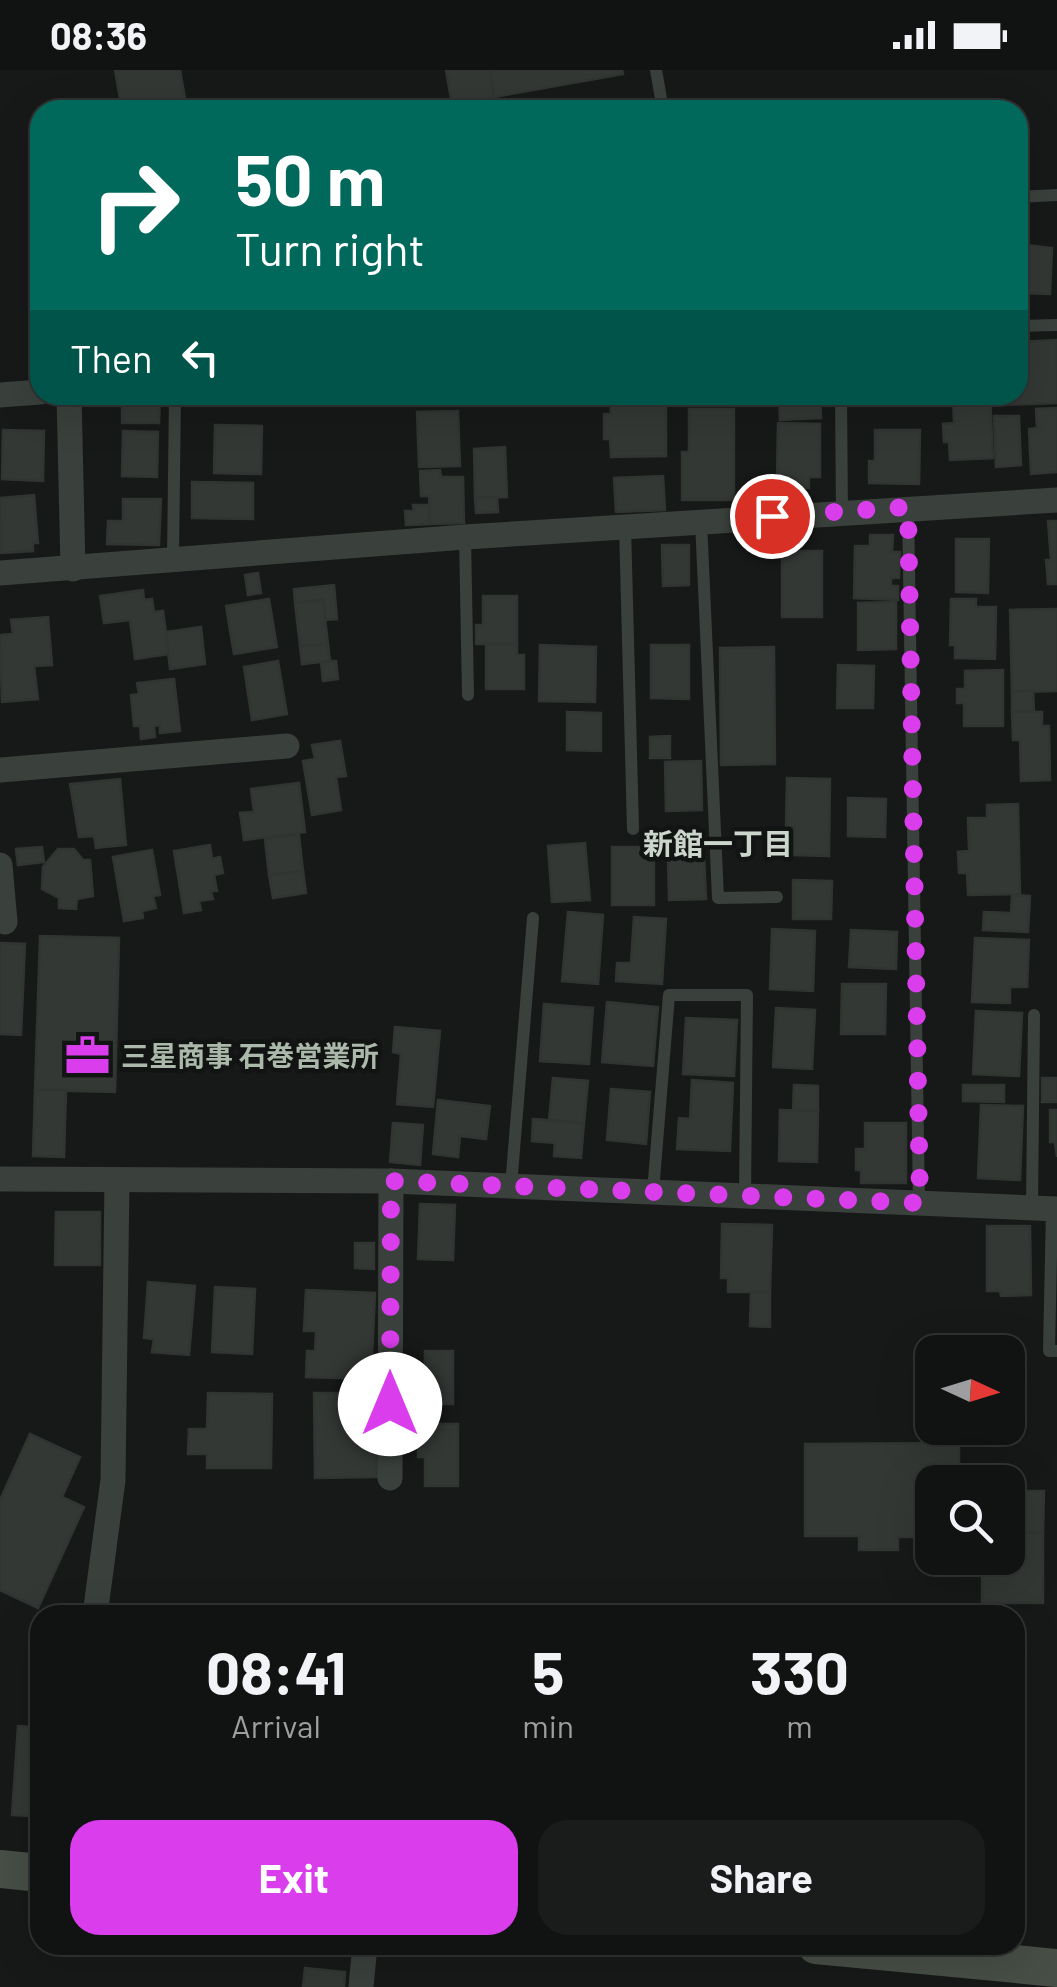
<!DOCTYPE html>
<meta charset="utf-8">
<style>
body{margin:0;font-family:Barlow,"Noto Sans JP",sans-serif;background:#1a1c1b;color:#f1f3f6;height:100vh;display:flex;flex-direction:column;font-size:38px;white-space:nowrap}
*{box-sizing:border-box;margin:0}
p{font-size:32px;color:#9c9e9f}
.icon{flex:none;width:55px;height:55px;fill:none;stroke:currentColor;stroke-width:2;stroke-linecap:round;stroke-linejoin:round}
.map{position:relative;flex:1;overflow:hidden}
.side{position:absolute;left:30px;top:1535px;width:995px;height:350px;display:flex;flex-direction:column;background:#111312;border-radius:30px;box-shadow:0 10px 40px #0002,0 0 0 2px #303232}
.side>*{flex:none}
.banner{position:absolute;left:30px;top:30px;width:998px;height:305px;border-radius:30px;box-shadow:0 10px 40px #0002,0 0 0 2px #303232;background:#00695c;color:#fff;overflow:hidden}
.needle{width:65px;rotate:94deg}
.fabs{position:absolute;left:915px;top:1265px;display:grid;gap:20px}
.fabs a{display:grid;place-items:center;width:110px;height:110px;border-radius:20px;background:#111312;box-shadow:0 10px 40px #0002,0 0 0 2px #303232;font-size:50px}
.pin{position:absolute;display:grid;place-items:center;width:85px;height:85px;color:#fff;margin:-42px;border:5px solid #fff;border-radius:50%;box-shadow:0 2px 10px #0007}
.me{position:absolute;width:110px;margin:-55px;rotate:0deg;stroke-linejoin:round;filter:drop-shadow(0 0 8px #0008)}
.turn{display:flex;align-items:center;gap:35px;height:210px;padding:0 40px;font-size:45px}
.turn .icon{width:130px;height:130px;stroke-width:2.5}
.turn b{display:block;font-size:70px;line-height:85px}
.then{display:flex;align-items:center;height:95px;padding:0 40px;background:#0003;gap:20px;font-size:38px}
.eta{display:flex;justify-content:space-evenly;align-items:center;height:170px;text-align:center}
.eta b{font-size:60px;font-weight:700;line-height:70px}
.button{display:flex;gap:20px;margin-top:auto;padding:20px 40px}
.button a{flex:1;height:115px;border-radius:30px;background:#da3dec;color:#fff;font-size:40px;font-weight:700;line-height:115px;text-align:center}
.button a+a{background:#1a1c1b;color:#f1f3f6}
.status{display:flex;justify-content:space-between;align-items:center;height:70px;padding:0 50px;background:#111312;direction:ltr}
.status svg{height:28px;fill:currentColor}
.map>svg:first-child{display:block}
.building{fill:#343835;stroke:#313532;stroke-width:2.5}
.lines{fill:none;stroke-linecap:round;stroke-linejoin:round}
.lane{stroke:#3a403b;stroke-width:12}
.street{stroke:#3a403b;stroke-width:25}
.secondary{stroke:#474e46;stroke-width:38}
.route{stroke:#da3dec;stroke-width:18;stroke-dasharray:0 32.4}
.labels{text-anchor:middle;stroke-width:9;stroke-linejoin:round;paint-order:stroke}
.poi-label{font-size:28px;font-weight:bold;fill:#abb9aa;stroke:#121413;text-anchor:start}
.neighbourhood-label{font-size:30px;font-weight:bold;fill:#cbd5cb;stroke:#121413}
</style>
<div class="status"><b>08:36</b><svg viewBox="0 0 49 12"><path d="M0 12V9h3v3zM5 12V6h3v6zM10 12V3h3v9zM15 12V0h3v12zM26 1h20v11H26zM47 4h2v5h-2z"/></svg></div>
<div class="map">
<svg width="1057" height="1917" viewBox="0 0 1057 1917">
<rect width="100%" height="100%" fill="#171918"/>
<!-- building -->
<g class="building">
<path d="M115,0h65l7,40h-65z"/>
<path d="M446,0h44l4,27 -42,8z"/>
<path d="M490,0h132l1,4 -129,23z"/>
<path d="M1018,174l34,4 -2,46 -32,-1z"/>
<path d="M1057,270v63l-58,2v-10h19v-53z"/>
<path d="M122,325h38l-1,28h-37z"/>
<path d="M415,325h47v8l-47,1z"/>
<path d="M610,325h56v61l-55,1 -1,-18h-6v-25h7z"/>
<path d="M779,325h41l1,23 -41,2z"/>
<path d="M953,325h37l3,63 -43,2 -1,-18h-5l-1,-18 11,-1z"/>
<path d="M1057,338v64l-26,2 -2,-45 8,-1 -1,-19z"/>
<path d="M689,339h45v91h-52v-48h7z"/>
<path d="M458,341l2,55 -41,1 -2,-55z"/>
<path d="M994,346h25l2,49 -25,2z"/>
<path d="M778,353l42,1v53h-11v11h-12v-9h-20z"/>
<path d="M215,355l47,1 -1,48 -47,-1z"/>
<path d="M3,360l41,1 -1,50 -41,-2z"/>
<path d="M875,360h45l-1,54 -50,-1v-22h6z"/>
<path d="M123,361l35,1 -1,45 -35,-1z"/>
<path d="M505,377l2,50 -32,1 -1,-49z"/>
<path d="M440,400l1,7h22l1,46 -34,1 -1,-28h-8l-1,-25z"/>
<path d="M663,406l2,34 -49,2 -2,-34z"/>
<path d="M192,412l61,1v36l-61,-1z"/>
<path d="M34,425l4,48h-5v8l-32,2 -1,-55z"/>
<path d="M497,427l1,15 -22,1 -1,-15z"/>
<path d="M123,429h38l-2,46 -52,-1 1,-23h15z"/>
<path d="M413,435h16l1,19 -24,1 -1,-14h9z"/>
<path d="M1048,451h9v63h-9l-2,-24h5z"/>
<path d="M870,465h23l-1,17h8l-1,26h-8v8h7v14l-44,-2 1,-52h15z"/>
<path d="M956,469h33l-1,54 -32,-1z"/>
<path d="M662,475h27v40l-26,1z"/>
<rect x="782" y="481" width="40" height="66"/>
<path d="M258,503l3,20 -13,2 -3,-20z"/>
<path d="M334,515l3,34 -12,1 -2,-20 -28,3 -1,-14z"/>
<path d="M143,520l1,10 8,-1 2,13 9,-1 6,43 -34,5 -5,-39 -26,3 -4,-27z"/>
<path d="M483,526h34v48h-41v-19h7z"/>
<path d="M269,529l8,48 -43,7 -8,-48z"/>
<path d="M951,529h25v8h20l-1,52 -40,-1v-13h-5z"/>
<path d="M323,530l5,44 -28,2 -5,-43z"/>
<path d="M896,532v47l-38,1v-47z"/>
<path d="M1057,539v82l-45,1 -2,-82z"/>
<path d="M48,547l4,48 -18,1 4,33 -36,3 -2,-67 13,-1 -2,-14z"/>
<path d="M201,557l4,37 -35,5 -4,-37z"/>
<path d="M328,574l2,17 -28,3 -2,-18z"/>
<path d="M486,574h31v11h7v34h-38z"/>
<path d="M540,575l56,2 -1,55 -56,-1z"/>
<path d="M651,575h38v54l-38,-1z"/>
<path d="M774,577l1,117 -54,1 -1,-117z"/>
<path d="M278,591l9,53 -35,6 -8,-53z"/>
<path d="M330,591h6l2,18 -15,2 -2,-19z"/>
<path d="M838,595l36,1 -1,42h-36z"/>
<path d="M1003,600v56h-39v-23h-7v-14h8v-18z"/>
<path d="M174,609l6,52 -20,2v-8l-6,1 1,11 -14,2 -1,-13h-6l-3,-31 8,-1 -2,-11z"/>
<path d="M1033,621l1,21h-22v-20z"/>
<path d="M567,642l34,1v38l-34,-1z"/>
<path d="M1012,642h30v14h7l1,54 -29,1 -1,-41h-7z"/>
<path d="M670,666v22h-20v-21z"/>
<path d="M340,671l6,35 -10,1 5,33 -29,5 -9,-54 12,-2 -3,-14z"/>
<path d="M701,691l1,49 -36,1 -1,-49z"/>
<path d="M787,708l43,1 -1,77 -36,-1 1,-28h-8z"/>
<path d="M120,709l6,66 -30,3 -2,-12 -15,1 -9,-53z"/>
<path d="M299,713l6,49 -61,8 -4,-27 14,-1 -3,-23z"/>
<path d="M848,728l38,1 -1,38 -37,-1z"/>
<path d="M1018,734l2,90 -52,1 -1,-22h-8l-1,-21 11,-1 -1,-33h19v-13z"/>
<path d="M299,765l4,36 -34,4 -4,-36z"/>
<path d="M585,773l5,57 -38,2 -4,-56z"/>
<path d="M210,775l2,14 8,-2 3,16 -9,2 3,16h-6l2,8 -14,2 2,9 -17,3 -10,-62z"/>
<path d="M42,777l2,15 -26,3 -2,-16z"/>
<rect x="612" y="777" width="42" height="58"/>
<path d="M58,779h16l9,11h7l3,36 -16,3 -1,10 -17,-1v-10l-17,-9 1,-22z"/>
<path d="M152,780l8,45 -7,1 3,12 -14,3 1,7 -19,3 -11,-64z"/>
<path d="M704,786l2,43 -37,1 -1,-43z"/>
<path d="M303,801l3,22 -33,5 -4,-23z"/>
<path d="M793,810l39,1 -1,38h-38z"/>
<path d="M1012,825l18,1 -2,36 -45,-2 1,-18 27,1z"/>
<path d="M568,842l35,3 -5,69 -36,-3z"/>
<path d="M634,847l32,2 -4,65 -46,-3 1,-18h14z"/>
<path d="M772,859l43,2 -2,60 -43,-2z"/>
<path d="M851,860l46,2 -1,37 -47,-2z"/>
<path d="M40,866l79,2 -4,154 -80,-2z"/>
<path d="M975,868l54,2 -2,47h-17v16l-38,-1z"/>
<path d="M0,873l25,1 -4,91 -21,-1z"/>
<path d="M842,914h44l-1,50h-44z"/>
<path d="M607,932l51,5 -5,59 -51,-4z"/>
<path d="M544,934l49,4 -4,56 -49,-3z"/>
<path d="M776,938l39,2 -3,59 -39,-2z"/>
<path d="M976,941l46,2 -3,63 -46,-2z"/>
<path d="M686,948l51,2 -3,56 -51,-2z"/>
<path d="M395,957l45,4 -7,76 -36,-3 4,-50 -8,-2z"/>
<path d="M553,1008l35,3 -4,42 -35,-3z"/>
<rect x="1042" y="1008" width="15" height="24"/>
<path d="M692,1010l41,3 -3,68 -53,-2 2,-31 11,1z"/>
<path d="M794,1015l24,1v25h-25z"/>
<path d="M963,1015h41v17l-41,-1z"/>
<path d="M611,1019l39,3 -4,52 -39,-4z"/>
<path d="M35,1020h31l-2,67 -31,-1z"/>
<path d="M438,1030l52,6 -4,33 -26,-3 -2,21 -25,-3z"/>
<path d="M981,1035l42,1 -3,74 -42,-2z"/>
<path d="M780,1040l38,1 -1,51 -38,-1z"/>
<path d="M1050,1040h7v47l-2,-15h-5z"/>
<path d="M533,1049l51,4 -3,35 -27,-2 1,-13 -23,-2z"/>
<path d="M393,1053l30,2 -3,40 -30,-3z"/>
<path d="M865,1053h41v60h-45v-13h-5v-21h9z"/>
<path d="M420,1134l35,1 -2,55 -35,-1z"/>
<path d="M56,1142h44v53h-45z"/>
<path d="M722,1154l50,1 -2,67h-42v-14h-7z"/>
<path d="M987,1156h43l1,69 -30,1 -1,-5h-13z"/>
<path d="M355,1173h19v26l-19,-1z"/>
<path d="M148,1212l47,4 -6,69 -37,-3 2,-13 -10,-1z"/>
<path d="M215,1217l40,2 -3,65 -40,-2z"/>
<path d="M306,1220l69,3 -4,86 -65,-2 1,-26h8l1,-20h-12z"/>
<path d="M751,1222h19v35l-20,-1z"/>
<path d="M425,1281h28v53h-29z"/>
<path d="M208,1323l64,1 -1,74h-64v-14h-19l1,-25h18z"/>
<path d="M314,1323h32v6l30,-1 1,79 -62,1z"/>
<path d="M418,1354h40v62h-33v-29h-7z"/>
<path d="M30,1364l50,23 -18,40 22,10 -46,101 -38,-18v-90z"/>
<path d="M959,1373v24h-22v15h-5v55h-34v13h-39v-14h-54v-92z"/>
<path d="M1008,1421h36l-1,42h-35z"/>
<path d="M1008,1463h35v70h-61v-45h26z"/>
<path d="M644,1539l104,3 -1,3h-103z"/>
<path d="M18,1656l22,2v82l-7,-1 -1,7 -20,-1z"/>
<path d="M305,1898l40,4 -1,15h-41z"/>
</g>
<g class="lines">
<!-- lane -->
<g class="lane">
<path d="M656,0l7,40"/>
<path d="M1018,127l39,-2"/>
<path d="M1018,256l39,-1"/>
<path d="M841,325l1,116"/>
<path d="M908,437l11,696"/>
<path d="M701,451l17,377 59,-1"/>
<path d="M625,456l8,303"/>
<path d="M465,467l3,158"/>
<path d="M173,489l2,-164"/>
<path d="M511,1116l22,-268"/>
<path d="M653,1122l16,-197h78l-2,201"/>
<path d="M1032,1138l2,-193"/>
<path d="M1052,1139l-3,142h8"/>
</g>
<!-- street -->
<g class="street">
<path d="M0,325l40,-3"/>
<path d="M69,325l4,174"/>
<path d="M0,503l465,-36 592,-37"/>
<path d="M0,700l287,-24"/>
<path d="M0,795l5,57"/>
<path d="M0,1109l391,2 666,28"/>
<path d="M390,1408l1,-297"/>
<path d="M95,1545l18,-135 4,-300"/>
<path d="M361,1917l4,-42"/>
</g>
<!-- secondary -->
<g class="secondary">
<path d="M0,1799l40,4"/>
<path d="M816,1875l241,23"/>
</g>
</g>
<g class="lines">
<!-- route -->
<path class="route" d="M390,1334l1,-223 529,22 -12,-696 -136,9"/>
</g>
<!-- icons -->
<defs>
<symbol id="office-bare" viewBox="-9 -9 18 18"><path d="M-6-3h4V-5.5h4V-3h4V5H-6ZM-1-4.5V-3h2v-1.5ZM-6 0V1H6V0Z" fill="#da3dec" stroke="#121413" stroke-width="2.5" paint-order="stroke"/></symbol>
</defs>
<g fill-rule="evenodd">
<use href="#office-bare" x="56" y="954" width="63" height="63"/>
</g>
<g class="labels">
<!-- poi labels -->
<g class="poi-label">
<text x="121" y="996">三星商事 石巻営業所</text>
</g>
<!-- neighbourhood labels -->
<g class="neighbourhood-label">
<text x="718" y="785">新館一丁目</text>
</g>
</g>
</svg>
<div class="fabs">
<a><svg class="needle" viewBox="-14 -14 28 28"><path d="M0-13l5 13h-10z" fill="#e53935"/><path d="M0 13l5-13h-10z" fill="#9c9e9f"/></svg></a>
<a><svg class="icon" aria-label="search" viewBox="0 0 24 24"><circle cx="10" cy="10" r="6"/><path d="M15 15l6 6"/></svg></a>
</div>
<div class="pin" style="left:772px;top:446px;background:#d93025"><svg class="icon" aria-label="arrive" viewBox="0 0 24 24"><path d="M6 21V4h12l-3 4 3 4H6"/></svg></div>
<svg class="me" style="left:390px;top:1334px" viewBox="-20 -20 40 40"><circle r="19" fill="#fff"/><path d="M0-13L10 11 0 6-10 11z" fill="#da3dec"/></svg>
<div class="banner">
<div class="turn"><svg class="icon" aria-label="right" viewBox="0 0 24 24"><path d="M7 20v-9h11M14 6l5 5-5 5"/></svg><div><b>50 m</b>Turn right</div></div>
<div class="then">Then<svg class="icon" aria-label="left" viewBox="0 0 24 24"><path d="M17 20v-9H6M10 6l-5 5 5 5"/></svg></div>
</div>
<section class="side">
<div class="eta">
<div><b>08:41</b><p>Arrival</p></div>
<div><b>5</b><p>min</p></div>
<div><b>330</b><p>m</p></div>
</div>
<div class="button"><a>Exit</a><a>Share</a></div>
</section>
</div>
